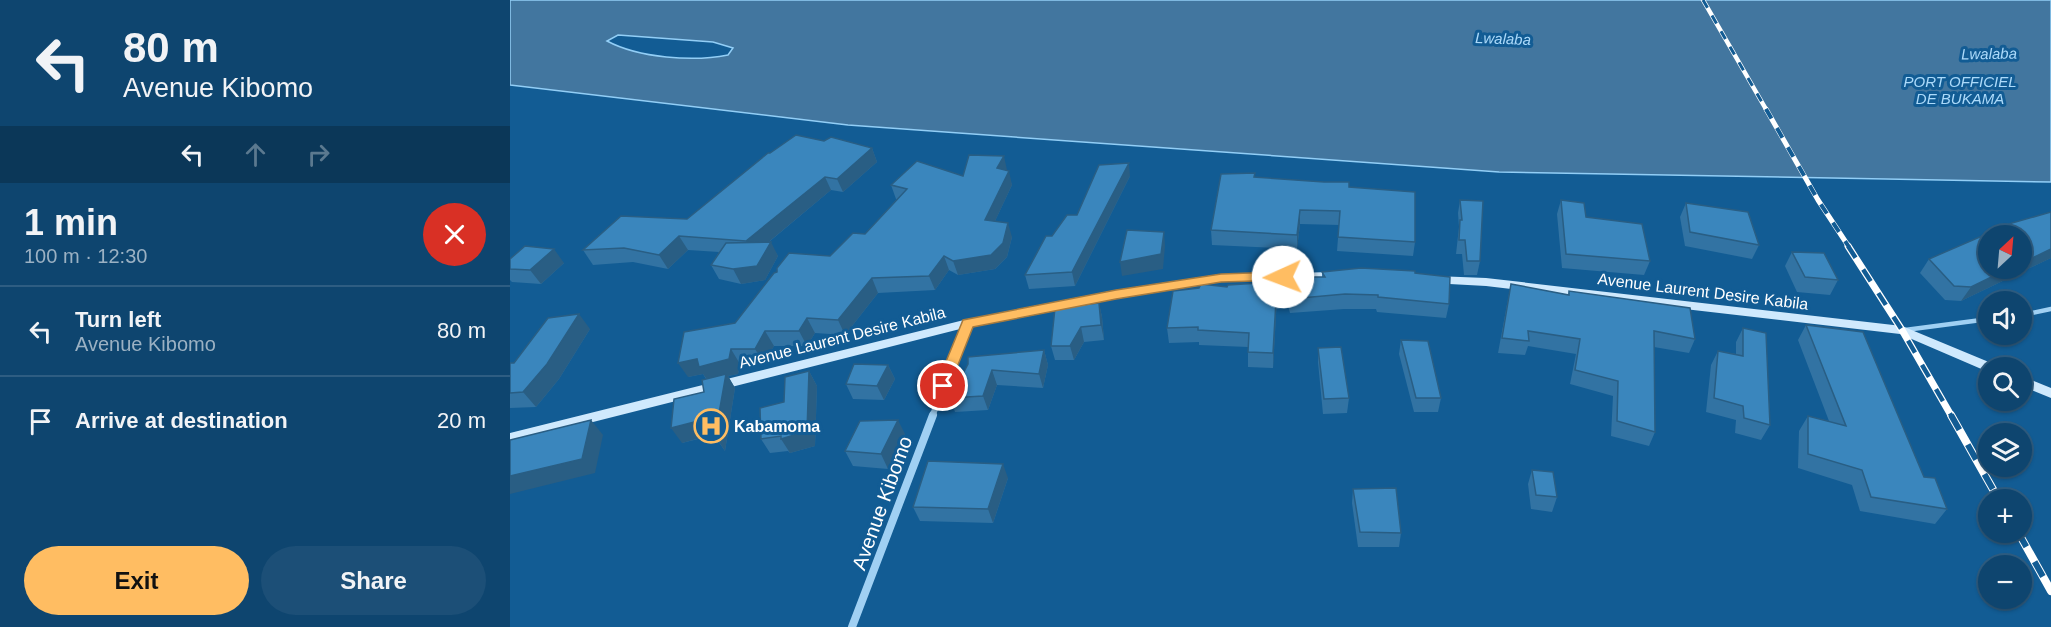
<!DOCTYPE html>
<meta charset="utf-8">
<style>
body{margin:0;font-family:Helvetica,sans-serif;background:#1c4f77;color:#f1f3f6;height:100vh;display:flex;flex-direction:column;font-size:22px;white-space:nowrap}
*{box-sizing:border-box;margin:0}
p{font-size:20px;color:#9bb1c3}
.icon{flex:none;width:33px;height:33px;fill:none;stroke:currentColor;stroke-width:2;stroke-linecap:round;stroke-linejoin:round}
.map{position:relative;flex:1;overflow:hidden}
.details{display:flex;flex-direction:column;background:#0e456f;width:510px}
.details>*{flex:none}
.guide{background:#0e456f;color:#f1f3f6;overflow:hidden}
.needle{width:39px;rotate:26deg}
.fabs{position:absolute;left:1468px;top:225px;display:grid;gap:12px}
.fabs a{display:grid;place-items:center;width:54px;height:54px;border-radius:50%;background:#0e456f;box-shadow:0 2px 4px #0004,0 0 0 2px #2e5d82;font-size:30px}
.pin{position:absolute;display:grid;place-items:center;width:51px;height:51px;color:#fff;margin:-26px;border:3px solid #fff;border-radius:50%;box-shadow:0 2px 6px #0007}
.me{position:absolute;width:66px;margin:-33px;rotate:268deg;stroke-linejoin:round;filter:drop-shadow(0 0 4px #0008)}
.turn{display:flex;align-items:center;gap:21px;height:126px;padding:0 24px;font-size:27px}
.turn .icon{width:78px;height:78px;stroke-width:2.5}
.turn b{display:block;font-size:42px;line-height:51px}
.lanes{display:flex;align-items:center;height:57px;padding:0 24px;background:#0003;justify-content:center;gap:30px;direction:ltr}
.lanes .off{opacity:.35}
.round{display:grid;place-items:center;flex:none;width:63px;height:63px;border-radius:32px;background:#1c4f77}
.headline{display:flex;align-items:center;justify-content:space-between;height:102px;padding:0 24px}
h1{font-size:36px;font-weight:800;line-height:45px}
.button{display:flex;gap:12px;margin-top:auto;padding:12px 24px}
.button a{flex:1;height:69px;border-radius:36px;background:#ffbd62;color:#111;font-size:24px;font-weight:800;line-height:69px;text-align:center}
.button a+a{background:#1c4f77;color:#f1f3f6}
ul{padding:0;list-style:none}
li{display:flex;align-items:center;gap:18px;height:90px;padding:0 24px;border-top:2px solid #2e5d82}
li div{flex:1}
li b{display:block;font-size:22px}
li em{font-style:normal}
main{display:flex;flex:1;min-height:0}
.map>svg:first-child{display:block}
.water{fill:#42769f;stroke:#92cef6;stroke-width:1.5;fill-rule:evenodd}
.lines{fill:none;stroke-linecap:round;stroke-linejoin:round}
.lane{stroke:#a0d0f3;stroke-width:4.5}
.street-far1{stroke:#a0d0f3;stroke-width:6}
.street{stroke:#a0d0f3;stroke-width:8}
.secondary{fill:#cfe9fd;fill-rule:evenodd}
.rail-far3-casing{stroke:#fff;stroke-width:4.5}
.rail-far2-casing{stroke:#fff;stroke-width:5}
.rail-far1-casing{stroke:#fff;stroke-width:7}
.rail-casing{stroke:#fff;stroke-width:8}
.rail-far3{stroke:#125c94;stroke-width:3;stroke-dasharray:9;stroke-linecap:butt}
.rail-far2{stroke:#125c94;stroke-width:4;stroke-dasharray:11;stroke-linecap:butt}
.rail-far1{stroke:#125c94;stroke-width:4.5;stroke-dasharray:14;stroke-linecap:butt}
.rail{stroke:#125c94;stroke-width:6;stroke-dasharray:17;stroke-linecap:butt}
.wall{fill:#3273a3}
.shaded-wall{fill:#295e84}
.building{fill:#3a86bd;stroke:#295e84;stroke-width:1.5}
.route{fill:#ffbd62;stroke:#a67b40;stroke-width:1.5}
.labels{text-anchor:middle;stroke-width:6;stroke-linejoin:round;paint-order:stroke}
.far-water-label{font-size:15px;font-style:italic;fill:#acdafa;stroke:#125c94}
.street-label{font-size:16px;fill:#fff;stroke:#125c94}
.poi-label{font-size:16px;font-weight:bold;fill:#fff;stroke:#125c94;text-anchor:start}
.near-street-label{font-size:20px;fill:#fff;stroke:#125c94}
</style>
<main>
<section class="details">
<div class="guide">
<div class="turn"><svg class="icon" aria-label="left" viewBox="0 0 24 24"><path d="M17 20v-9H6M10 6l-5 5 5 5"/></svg><div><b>80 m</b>Avenue Kibomo</div></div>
<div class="lanes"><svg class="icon" aria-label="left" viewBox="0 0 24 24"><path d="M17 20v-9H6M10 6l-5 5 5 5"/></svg><svg class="icon off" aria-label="ahead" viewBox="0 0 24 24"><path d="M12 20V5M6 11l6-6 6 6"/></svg><svg class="icon off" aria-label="right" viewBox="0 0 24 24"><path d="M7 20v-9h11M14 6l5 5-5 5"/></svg></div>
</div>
<div class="headline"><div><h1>1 min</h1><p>100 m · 12:30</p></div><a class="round" style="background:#d93025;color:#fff"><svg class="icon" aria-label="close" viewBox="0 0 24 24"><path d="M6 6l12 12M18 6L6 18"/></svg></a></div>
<ul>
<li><svg class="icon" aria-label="left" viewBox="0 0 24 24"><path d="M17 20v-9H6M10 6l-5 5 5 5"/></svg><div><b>Turn left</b><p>Avenue Kibomo</p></div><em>80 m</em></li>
<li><svg class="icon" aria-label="arrive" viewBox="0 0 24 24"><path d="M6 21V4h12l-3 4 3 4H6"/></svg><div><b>Arrive at destination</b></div><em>20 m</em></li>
</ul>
<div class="button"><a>Exit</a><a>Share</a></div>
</section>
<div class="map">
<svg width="1541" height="627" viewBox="0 0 1541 627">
<rect width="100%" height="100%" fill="#125c94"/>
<!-- water -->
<path class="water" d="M0,0h1541v182l-552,-10 -651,-47 -338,-40zM108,35l95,7 20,6 -5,7c-35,7 -89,3 -121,-14z"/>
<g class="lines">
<!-- lane -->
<g class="lane">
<path d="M1512,315l29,-6"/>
<path d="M1395,330l84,-11"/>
</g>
<!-- street-far1 -->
<path class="street-far1" d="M422,417l36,-94"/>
<!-- street -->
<path class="street" d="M342,627l81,-212"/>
<!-- secondary -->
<g class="secondary">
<path d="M827,272l4,1 2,3 -2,3 -120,3 -105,16 -148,29 -458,116v-10l458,-114 148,-29 105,-16z"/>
<path d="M925,276l51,2 416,48 94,39 1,3h-8v4l-3,-1 -86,-37 -414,-48 -55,-3 -2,-3 2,-3z"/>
<path d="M1512,376l29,12v10l-29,-12z"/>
</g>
<defs>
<path id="rail-far3" d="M1193,0l64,111"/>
<path id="rail-far2" d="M1256,109l52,91 31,47"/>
<path id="rail-far1" d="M1338,246l54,84 50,87"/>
<g id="rail">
<path d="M1441,415l48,85"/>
<path d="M1508,532l33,59"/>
</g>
</defs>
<!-- rail-far3 casing -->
<use href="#rail-far3" class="rail-far3-casing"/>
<!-- rail-far2 casing -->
<use href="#rail-far2" class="rail-far2-casing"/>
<!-- rail-far1 casing -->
<use href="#rail-far1" class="rail-far1-casing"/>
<!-- rail casing -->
<use href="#rail" class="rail-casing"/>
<!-- rail-far3 -->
<use href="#rail-far3" class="rail-far3"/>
<!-- rail-far2 -->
<use href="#rail-far2" class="rail-far2"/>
<!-- rail-far1 -->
<use href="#rail-far1" class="rail-far1"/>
<!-- rail -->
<use href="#rail" class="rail"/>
</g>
<!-- wall -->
<g class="wall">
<path d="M314,141l48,7 5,14 -34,30 -12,-2 -62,52 9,14 -13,24 -24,4 -22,-5 -8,-14 8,-13 -31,-2 -20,19 -35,-7 -40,3 -10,-15 104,-31 83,-66z"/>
<path d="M497,171l5,14 -17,36 17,16 -5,20 -12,12 -37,6 -9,-5 -14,20 -57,3 -33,42 -30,-2 -8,13h-33l-10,17 -24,1 -2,10 -10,2 7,12 -10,63 -11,-16 -32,8 22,-51 2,-13 -3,-5 -15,3 47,-54 95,-67 35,-22 32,-35h-1l-5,-14 116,-15z"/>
<path d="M620,176l-55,110 -46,3 -4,-14 27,-39 25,-21z"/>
<path d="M745,177l94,10 66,55 -2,14 -76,-5 2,-26 -39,-1 -3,25 -85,-4 -1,-15z"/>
<path d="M950,200l20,61 -3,14h-13l-2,-21h-6l3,-27 -1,-14z"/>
<path d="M1051,200l89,61 -6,14 -82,-7 -5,-54z"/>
<path d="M1176,203l73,42 -7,14 -67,-13 -5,-29z"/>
<path d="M1541,212v46l-90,43 -16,-1 -25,-27 9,-14z"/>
<path d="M1282,252l46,28 -8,15 -33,-3 -12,-26z"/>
<path d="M0,259l54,4 -23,21 -29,-2 -2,-2z"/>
<path d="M812,272l93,1 34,31 -3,14 -69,-6 -1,-3h-32l-54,4 -6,-21v-15h38z"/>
<path d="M1001,284l57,11 1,-4 126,48 -6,14 -35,-6 1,85 -6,14 -38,-10 2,-40 -43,-12 6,-30 -48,-8 -3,9 -27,-2 10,-54z"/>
<path d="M767,297l-4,71 -25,-1v-20l-49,-2v-3l-30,1 -2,-15z"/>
<path d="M589,303l3,14 2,23 -20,2 -10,18h-19l-4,-14z"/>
<path d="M1296,325l118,152 23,32 -12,15 -75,-13 -8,-26 -54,-17 1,-37 9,-15 21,5 -31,-81z"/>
<path d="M1233,328l27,97 -9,15 -26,-7 1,-13 -30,-8 5,-47 7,-14 18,3v-12z"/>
<path d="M80,329l-31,50 -23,28 -26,1v-45h4z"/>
<path d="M891,340l40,58 -3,14h-24l-15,-58z"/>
<path d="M808,348l31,50 -2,15 -24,1 -5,-52z"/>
<path d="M534,350l4,15 -5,23 -46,-3 -9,25 -33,2 -5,-14 18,-34z"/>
<path d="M378,365l7,14 -11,21 -31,-1 -7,-15z"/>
<path d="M299,371l8,15 -2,60 -25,7 -2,-2 -18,2 -9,-14 23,-37z"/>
<path d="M395,434l-17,35 -35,-3 -8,-15z"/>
<path d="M1022,470l25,27 -5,15 -21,-3 -3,-25z"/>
<path d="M498,478l-15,45 -73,-2 -7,-14z"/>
<path d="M843,489l48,44 -2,14h-41l-6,-44z"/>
</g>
<!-- shaded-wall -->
<g class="shaded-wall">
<path d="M362,148l5,14 -34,30 -6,-13z"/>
<path d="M494,156l3,14 -7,12 -3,-14z"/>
<path d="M619,163l1,13 -55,110 -3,-14z"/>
<path d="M499,171l3,14 -23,49 -4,-14z"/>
<path d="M315,177l6,13 -78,65 -7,-14z"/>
<path d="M790,210v14l-3,25v-14z"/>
<path d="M498,223l4,14 -5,20 -12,12 -37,6 -5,-14z"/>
<path d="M654,232l1,14 -2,23 -41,7 -2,-14z"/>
<path d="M169,236l9,14 -20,19 -9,-14z"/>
<path d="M261,242l7,14 -13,24 -24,4 -8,-15z"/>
<path d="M44,249l10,14 -23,21 -11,-14z"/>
<path d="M1541,249v9l-90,43 10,-14 39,-19h12v-5z"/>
<path d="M434,256l5,14 -14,20 -6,-14z"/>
<path d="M362,278l6,15 -33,42 -7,-15z"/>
<path d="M767,282v15l-4,71v-15z"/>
<path d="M589,303l3,14 2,23 -3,-15z"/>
<path d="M69,314l11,15 -31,50 -23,28 -13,-15z"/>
<path d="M297,318l8,15 -8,13 -8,-15z"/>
<path d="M571,327l3,15 -10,18 -4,-14z"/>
<path d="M255,331l9,15 -10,17 -9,-14z"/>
<path d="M221,349l9,15 -2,10 -10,2 7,12 -10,63 -10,-15v-2l-33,9 -11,-15 39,-10 -2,-37 -5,-7 -15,3 -10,-14 19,-4z"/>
<path d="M534,350l4,15 -5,23 -4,-14z"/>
<path d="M378,365l7,14 -11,21 -7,-14z"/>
<path d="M482,370l5,15 -9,25 -5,-14z"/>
<path d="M299,371l8,15 -2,60 -25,7 -9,-14z"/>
<path d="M81,420l12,15 -8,38 -85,21v-18z"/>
<path d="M388,420l7,14 -17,35 -7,-15z"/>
<path d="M493,464l5,14 -15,45 -5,-14z"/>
</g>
<!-- building -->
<g class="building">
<path d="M286,135l28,6 7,-4 41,11 -35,31 -12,-2 -79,64 -67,-5 -20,19 -35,-7 -41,2 38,-34 66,3 81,-66h2z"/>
<path d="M459,155l35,1 -7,12 12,3 -24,49 23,3 -5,20 -12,12 -38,6 -9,-5 -15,20 -57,2 -34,42 -31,-2 -8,13h-34l-10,18h-24l-2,10 -30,8 -2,-8 -19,4 6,-31 51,-9 39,-50 3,-1v-4l12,-15 41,3 23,-23 12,1 42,-45 -16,-4 26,-24 46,15z"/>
<path d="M619,163l-57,109 -47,3 21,-39h6l15,-21h10l22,-50z"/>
<path d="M745,173l-1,4 70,5h25v5l66,5v50l-77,-5 2,-26 -40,-1 -3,25 -86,-5 10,-56z"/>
<path d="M950,200l23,1 -3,60h-13l-2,-21h-6l1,-20h2z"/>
<path d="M1051,200l23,3 2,14 56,7 8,37 -84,-7z"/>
<path d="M1176,203l62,9 11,33 -69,-13z"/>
<path d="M1541,212v37l-29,14v-27h-33v32h21l-39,19 -17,-1 -25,-27 83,-36z"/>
<path d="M617,230l37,2 -3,22 -41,8z"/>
<path d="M261,242l-14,24 -24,3 -22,-4 15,-22z"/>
<path d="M15,246l29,3 -24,21 -20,-1v-10z"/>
<path d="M1282,252l32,1 14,27 -33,-3z"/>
<path d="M851,268l54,3v2l35,4 -1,27 -71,-7v-2l-33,-1 -55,5 -6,-22h41l-3,-5z"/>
<path d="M767,282l-4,71 -25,-1 1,-19 -51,-3v-3l-31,1 6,-37 26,-3 2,-4 26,3 1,-2z"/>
<path d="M1001,284l58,11v-4l121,17 5,31 -41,-8 1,101 -38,-11 1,-40 -43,-11 5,-31 -52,-8 1,10 -27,-3z"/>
<path d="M589,303l2,22 -20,2 -11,19h-19l4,-38z"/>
<path d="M69,314l-32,50 -24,28 -13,1v-30h4l34,-45z"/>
<path d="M1296,325l57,7 61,145 11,1 12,31 -76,-12 -9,-27 -54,-16v-38l38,10z"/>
<path d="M1233,328l23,5 4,92 -26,-7 -1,-12 -29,-8 4,-47 25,5z"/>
<path d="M891,340l27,1 13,57h-25z"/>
<path d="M831,347l8,51 -25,1 -6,-51z"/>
<path d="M534,350l-5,24 -47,-4 -9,26 -33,2 18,-34v-7z"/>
<path d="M344,364l34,1 -11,21 -31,-2z"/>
<path d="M299,371l-2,60 -26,8v-3l-20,3 -1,-31 24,-6 1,-25z"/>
<path d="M216,374l-11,62 -5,-18 -39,10 3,-29 30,-7 -2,-12z"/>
<path d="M81,420l-9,39 -72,17v-36z"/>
<path d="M388,420l-17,34 -36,-3 15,-30z"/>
<path d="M418,461l75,3 -15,45 -75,-2z"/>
<path d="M1022,470l21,2 4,25 -21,-2z"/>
<path d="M886,488l5,45 -41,-1 -7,-43z"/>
</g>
<!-- route -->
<path class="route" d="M773,272l5,2 2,3 -2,3 -67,2 -105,17 -143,28 -25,63h-10l-2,-4 27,-66 153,-30 105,-16z"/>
<!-- icons -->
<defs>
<symbol id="hospital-ring" viewBox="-11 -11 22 22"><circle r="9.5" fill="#125c94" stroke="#ffbd62" stroke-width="1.5"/><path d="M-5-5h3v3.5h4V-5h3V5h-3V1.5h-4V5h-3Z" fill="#ffbd62"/></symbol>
</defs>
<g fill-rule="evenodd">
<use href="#hospital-ring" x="182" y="407" width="38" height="38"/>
</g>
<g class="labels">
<!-- far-water labels -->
<g class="far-water-label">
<text transform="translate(993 39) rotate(2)" y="5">Lwalaba</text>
<text transform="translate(1479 54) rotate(-1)" y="5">Lwalaba</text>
<text x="1450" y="87">PORT OFFICIEL<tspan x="1450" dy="17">DE BUKAMA</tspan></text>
</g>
<!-- street labels -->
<g class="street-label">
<text transform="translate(1193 291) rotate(7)" y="6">Avenue Laurent Desire Kabila</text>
<text transform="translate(332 337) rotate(-14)" y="6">Avenue Laurent Desire Kabila</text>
</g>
<!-- poi labels -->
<g class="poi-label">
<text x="224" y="432">Kabamoma</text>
</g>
<!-- near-street labels -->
<g class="near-street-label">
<text transform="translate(372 503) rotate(-70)" y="7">Avenue Kibomo</text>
</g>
</g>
</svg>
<div class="fabs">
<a><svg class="needle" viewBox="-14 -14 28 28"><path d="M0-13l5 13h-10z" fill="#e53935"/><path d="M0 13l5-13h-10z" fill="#9bb1c3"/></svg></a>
<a><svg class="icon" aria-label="sound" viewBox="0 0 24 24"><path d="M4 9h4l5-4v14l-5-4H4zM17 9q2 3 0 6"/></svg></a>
<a><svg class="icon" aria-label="search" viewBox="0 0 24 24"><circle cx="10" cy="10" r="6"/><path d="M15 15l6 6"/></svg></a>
<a><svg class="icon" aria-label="layers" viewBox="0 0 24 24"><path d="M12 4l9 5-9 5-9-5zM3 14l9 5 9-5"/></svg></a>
<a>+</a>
<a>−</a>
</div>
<div class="pin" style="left:433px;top:386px;background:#d93025"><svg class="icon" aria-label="arrive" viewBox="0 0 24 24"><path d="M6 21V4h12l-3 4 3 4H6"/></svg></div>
<svg class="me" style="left:773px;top:277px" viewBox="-20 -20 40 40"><circle r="19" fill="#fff"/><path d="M0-13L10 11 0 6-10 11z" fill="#ffbd62"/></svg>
</div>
</main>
